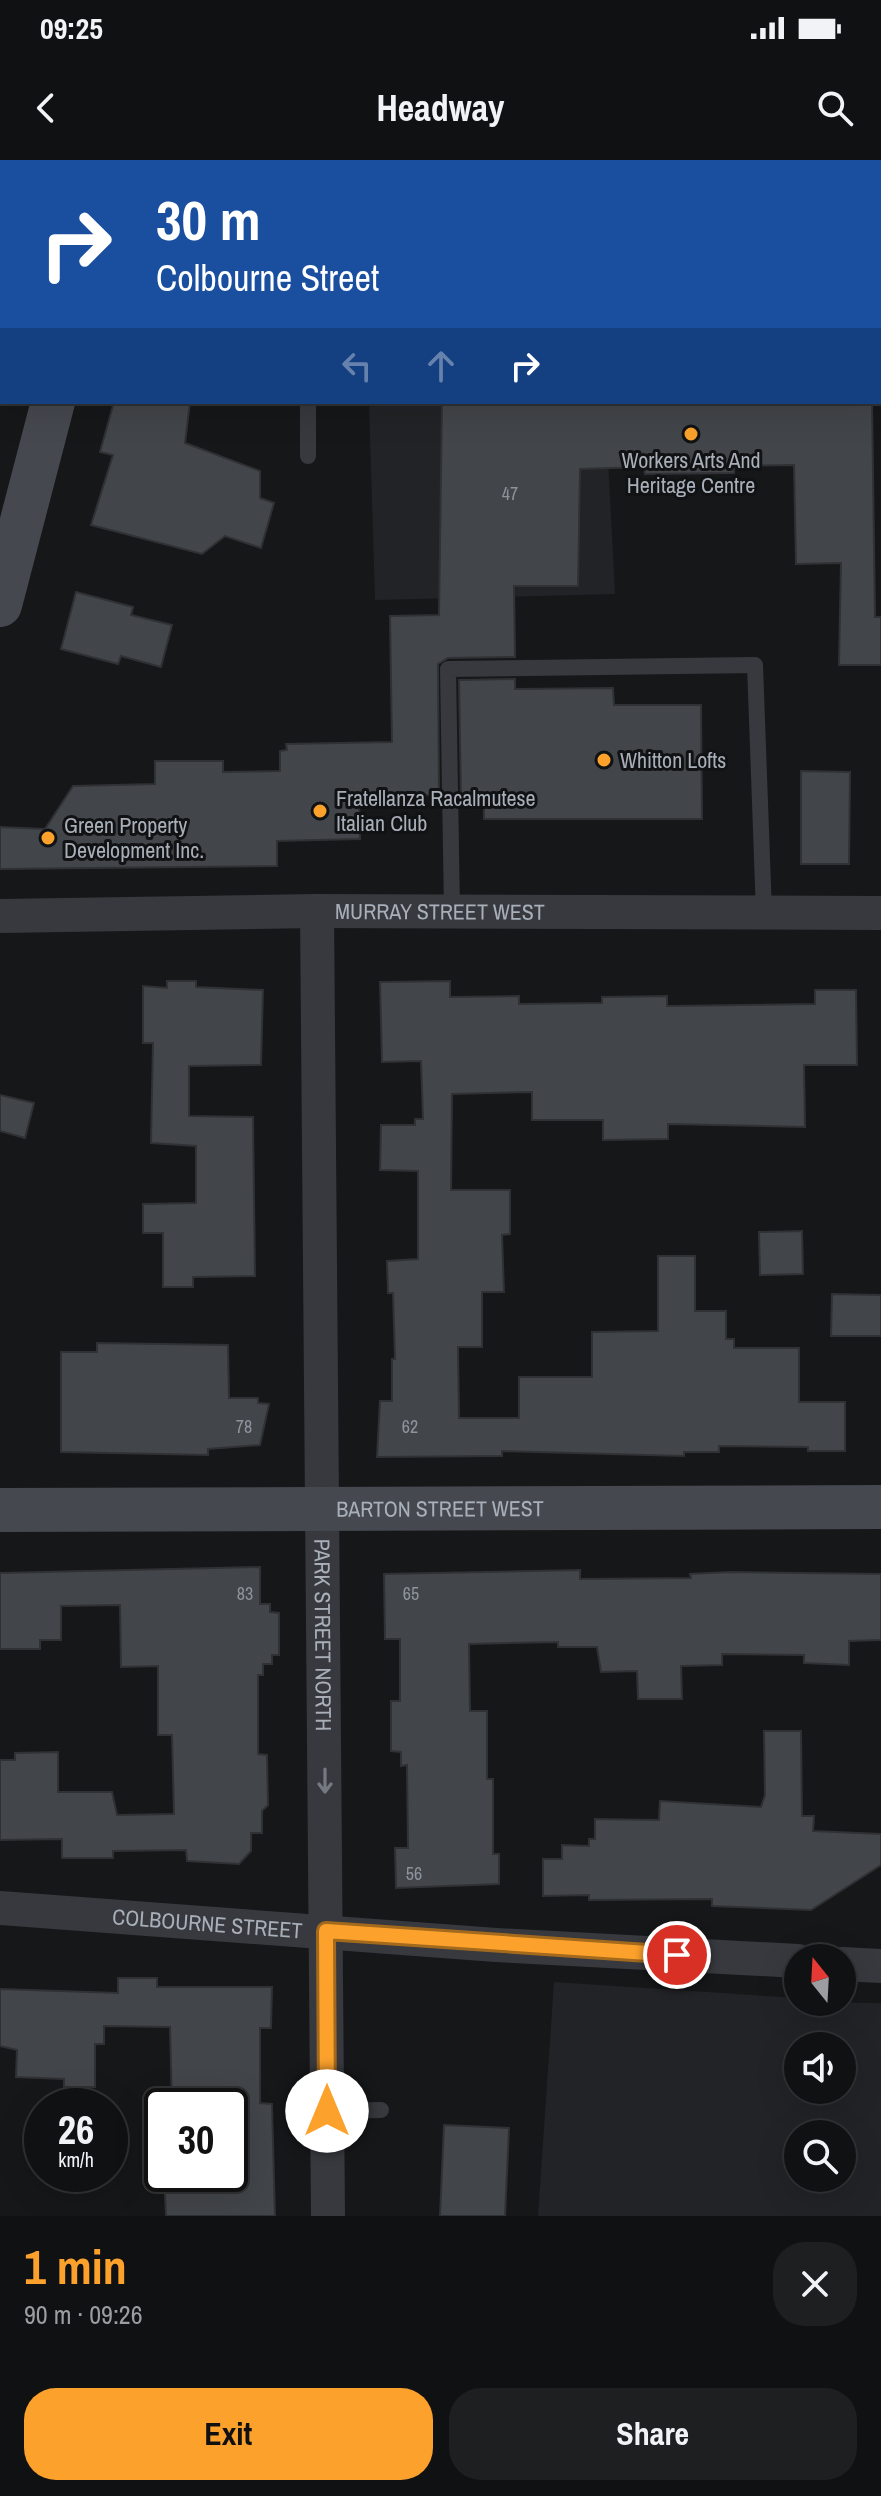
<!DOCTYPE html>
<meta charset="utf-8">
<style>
body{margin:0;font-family:"Archivo Narrow",sans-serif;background:#1e1f21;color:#f1f3f6;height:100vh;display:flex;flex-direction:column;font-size:30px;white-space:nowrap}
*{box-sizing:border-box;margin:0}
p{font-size:26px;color:#9c9da0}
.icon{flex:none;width:44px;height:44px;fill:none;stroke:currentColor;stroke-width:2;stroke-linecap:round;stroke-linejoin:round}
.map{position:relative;height:2056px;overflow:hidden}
.panel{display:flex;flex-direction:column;background:#101113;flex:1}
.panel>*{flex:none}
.top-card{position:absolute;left:0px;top:0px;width:882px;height:244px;box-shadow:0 8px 32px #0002,0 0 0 2px #303133;background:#1a4fa0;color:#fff;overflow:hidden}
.needle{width:52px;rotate:342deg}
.tools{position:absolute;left:784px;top:1784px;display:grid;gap:16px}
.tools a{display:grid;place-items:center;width:72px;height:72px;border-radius:50%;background:#101113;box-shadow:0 8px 32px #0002,0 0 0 2px #303133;font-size:40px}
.speed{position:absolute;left:24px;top:1928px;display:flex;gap:16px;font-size:40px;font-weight:700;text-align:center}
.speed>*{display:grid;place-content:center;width:104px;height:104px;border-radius:50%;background:#101113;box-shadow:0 8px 32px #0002,0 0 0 2px #303133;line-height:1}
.speed small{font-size:20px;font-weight:400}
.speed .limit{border:4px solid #111;border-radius:12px;background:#fff;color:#111}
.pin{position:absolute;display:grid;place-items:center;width:68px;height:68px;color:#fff;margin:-34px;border:4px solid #fff;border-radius:50%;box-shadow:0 2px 8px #0007}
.me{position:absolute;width:88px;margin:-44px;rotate:0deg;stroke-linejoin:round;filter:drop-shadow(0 0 6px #0008)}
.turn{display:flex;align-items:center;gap:28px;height:168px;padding:0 24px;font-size:36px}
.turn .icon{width:104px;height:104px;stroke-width:2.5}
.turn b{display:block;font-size:56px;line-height:68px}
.lanes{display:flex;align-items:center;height:76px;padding:0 24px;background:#0003;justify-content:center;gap:40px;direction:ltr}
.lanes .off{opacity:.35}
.round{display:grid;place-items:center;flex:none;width:84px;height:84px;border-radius:32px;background:#1e1f21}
.head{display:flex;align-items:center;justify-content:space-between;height:136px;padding:0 24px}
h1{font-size:48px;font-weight:700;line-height:60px;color:#fba12c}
.action{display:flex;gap:16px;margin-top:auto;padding:16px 24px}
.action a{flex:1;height:92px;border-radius:32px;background:#fba12c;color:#111;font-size:32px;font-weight:700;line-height:92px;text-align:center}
.action a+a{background:#1e1f21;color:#f1f3f6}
.status{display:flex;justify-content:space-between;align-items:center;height:56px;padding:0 40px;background:#101113;direction:ltr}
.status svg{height:22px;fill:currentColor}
header{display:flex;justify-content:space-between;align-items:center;height:104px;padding:0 24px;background:#101113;font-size:36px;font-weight:700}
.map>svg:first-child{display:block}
.built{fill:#222326;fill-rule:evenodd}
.building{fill:#424549;stroke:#303135;stroke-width:2}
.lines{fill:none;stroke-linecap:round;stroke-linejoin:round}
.path{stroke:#3d4045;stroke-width:5;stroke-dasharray:4 6;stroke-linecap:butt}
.lane{stroke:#37393e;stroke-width:16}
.street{stroke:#37393e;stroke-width:34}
.secondary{stroke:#45484e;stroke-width:44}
.oneway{stroke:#757a82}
.route-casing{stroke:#a3691d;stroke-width:20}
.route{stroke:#fba12c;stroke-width:14}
.poi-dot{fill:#fba12c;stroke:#111214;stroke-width:3}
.labels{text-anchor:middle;stroke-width:6;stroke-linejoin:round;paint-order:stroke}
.number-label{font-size:18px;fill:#8e949d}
.poi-label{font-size:22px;fill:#a8afb9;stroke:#111214;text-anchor:start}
.street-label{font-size:22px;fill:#a8afb9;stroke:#111214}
</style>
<div class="status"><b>09:25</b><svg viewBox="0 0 49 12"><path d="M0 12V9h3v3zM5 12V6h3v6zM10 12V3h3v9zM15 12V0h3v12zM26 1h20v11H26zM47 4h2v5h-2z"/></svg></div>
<header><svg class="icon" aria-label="back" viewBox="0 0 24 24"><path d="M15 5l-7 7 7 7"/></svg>Headway<svg class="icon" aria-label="search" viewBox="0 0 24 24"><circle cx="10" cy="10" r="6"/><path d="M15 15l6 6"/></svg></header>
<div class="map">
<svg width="881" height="2056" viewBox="0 0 881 2056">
<rect width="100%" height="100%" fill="#161719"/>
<!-- built -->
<g class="built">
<path d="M369,242h236l10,192 -240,6z"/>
<path d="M554,1822l244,16v4l83,1v213h-343zM798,1886h44v44h-44zM798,1974h44v44h-44z"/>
</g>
<!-- building -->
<g class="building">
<path d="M114,242h76l-5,41 75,28v27l14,5 -13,45 -36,-12 -23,18 -111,-29 22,-70 -13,-3z"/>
<path d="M442,242h430l3,215h6v48h-42l2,-102 -45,1 -2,-99 -60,1v7l-89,1 -1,-7 -64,2 -2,117h-64l1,71 -67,1 -10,6 1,131 -80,1 1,43 -83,2v25l-277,3v-42l45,2 28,-43 82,-2v-23h68v11l57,-1v-20l7,-1 -1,-6 106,-2 -2,-126 49,-1z"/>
<path d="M76,432l57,15 -2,8 41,10 -11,42 -40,-11 -3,8 -57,-15z"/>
<path d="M515,519v10l98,-1 1,17h87l1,114h-218v-13h-14v-11h-9l-2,-115z"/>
<path d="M801,611l49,1 -1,92h-48z"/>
<path d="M167,821h29v6l67,3 -2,75 -72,1v50l64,1 2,159 -62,1v10h-30v-54h-20v-29l53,-1v-57l-45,-3 2,-100h-10v-57l24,2z"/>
<path d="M450,821v16l69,-1v8l83,-1v-6l65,-1v10l148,-2v-14h41l1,75h-53l1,62 -137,-3v15l-65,1v-20h-71v-28l-80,2 -1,96h59v44l-8,1 2,57h-22v55h-24l1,71h60v-41h73v-45l66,-1v-75h37v55h31v28h8v9h65v54h46v49h-37v-4l-89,-1v6h-35v4l-182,-5v5l-125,1 3,-56h12v-42h3l-2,-66h-5l-1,-32 31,-2v-88l-38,-1 1,-45h34v-6h8l-2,-58 -39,1 -2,-80z"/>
<path d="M0,935l34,8 -9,35 -25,-7z"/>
<path d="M802,1071l1,43 -43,1 -1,-43z"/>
<path d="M832,1134l49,1v41h-50z"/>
<path d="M97,1183l131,2 1,53h29v5l11,1 -9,41 -52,4v6l-147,-3v-100h36z"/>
<path d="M260,1407v37h10v8l9,1v42h-7v9h-9v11h-5v79l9,1 1,50 -6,6v22h-11v18l-12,13 -52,-3 -1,-11 -73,1v7h-51v-19l-62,1v-80h15v-7l43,-1v40h54l5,23 57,-1 -2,-79h-14v-69l-37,1 -1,-62 -59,1v34h-21v9h-40v-76z"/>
<path d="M580,1410v9l111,-1 -1,-4 41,-2 150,2v66l-32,1v24l-45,-2v-8l-82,-1v11l-41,1 1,33h-44l-1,-28 -36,1 -4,-25h-39v-5l-89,2 1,67h17v68h6v75h6v30l-103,4 -1,-40h13l-1,-83 -6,1v-14l-10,-1v-50h9v-62h-15l-1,-65z"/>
<path d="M764,1571h37l1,85h12l-1,15 68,3v31l-70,45 -99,-4v-7l-123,1v-5l-46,1v-37h19v-14l27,1v-7h6v-20l64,1 1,-19 101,6 4,-12z"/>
<path d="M118,1818h39v9h115l-1,41h-11v75l12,1 3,112h-109l-2,-41 66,-1v-68h-58l-2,-79 -66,-1v18h-9v43h-31v-8l-48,-2 1,-27 -17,-4v-57l118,4z"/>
<path d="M444,1965l65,3 -4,88h-65z"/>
</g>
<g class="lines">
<!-- path -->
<path class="path" d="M247,0v2"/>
<!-- lane -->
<g class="lane">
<path d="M201,0l6,2"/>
<path d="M769,0l8,2"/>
<path d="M143,2l33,-2"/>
<path d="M692,2l3,-2"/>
<path d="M880,8h1"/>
<path d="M0,13h2"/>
<path d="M880,53h1"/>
<path d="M308,242v54"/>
<path d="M452,751l-4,-242 307,-4 9,248"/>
<path d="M327,1951l54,-1"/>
</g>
<!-- street -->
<g class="street">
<path d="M880,134h1"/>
<path id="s1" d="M317,751l11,1305"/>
<path id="s2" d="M0,756l317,-5 564,2"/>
<path id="s3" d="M0,1748l496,37 302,16"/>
<path d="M842,1804l39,2"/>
</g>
<!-- secondary -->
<g class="secondary">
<path d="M119,2l1,-2"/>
<path d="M0,144h2"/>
<path d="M0,445l53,-203"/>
<path id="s4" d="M0,1350l881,-3"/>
</g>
</g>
<!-- one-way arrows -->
<defs><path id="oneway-shaft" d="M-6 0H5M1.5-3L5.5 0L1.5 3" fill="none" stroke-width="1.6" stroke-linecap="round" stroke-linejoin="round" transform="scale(2)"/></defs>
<use class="oneway" href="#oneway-shaft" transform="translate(325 1621) rotate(90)"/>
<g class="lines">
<defs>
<path id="route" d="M327,1951l-1,-180 351,24"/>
</defs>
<!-- route casing -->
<use href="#route" class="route-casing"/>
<!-- route -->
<use href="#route" class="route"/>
</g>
<!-- markers -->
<g class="poi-dot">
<circle cx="691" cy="274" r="8"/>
<circle cx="604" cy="600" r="8"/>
<circle cx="320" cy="651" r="8"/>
<circle cx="48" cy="678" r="8"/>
</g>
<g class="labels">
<!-- number labels -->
<g class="number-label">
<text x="510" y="340">47</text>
<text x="244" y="1273">78</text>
<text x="410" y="1273">62</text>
<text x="245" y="1440">83</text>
<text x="411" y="1440">65</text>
<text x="414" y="1720">56</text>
</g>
<!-- poi labels -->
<g class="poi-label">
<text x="691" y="308" text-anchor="middle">Workers Arts And<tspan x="691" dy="25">Heritage Centre</tspan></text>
<text x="620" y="608">Whitton Lofts</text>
<text x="336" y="646">Fratellanza Racalmutese<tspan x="336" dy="25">Italian Club</tspan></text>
<text x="64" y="673">Green Property<tspan x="64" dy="25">Development Inc.</tspan></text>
</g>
<!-- street labels -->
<g class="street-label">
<text dy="8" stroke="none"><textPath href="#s2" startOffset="440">MURRAY STREET WEST</textPath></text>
<text dy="8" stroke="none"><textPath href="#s4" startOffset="440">BARTON STREET WEST</textPath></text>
<text dy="8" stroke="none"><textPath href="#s1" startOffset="724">PARK STREET NORTH</textPath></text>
<text dy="8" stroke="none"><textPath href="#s3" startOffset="208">COLBOURNE STREET</textPath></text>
</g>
</g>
</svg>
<div class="tools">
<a><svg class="needle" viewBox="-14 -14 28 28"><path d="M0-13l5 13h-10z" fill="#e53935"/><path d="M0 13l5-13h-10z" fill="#9c9da0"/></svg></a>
<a><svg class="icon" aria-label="sound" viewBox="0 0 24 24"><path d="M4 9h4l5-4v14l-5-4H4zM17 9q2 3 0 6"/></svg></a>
<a><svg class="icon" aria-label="search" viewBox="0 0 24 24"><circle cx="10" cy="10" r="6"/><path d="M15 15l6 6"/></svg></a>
</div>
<div class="speed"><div>26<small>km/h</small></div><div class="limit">30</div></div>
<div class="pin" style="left:677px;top:1795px;background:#d93025"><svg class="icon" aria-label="arrive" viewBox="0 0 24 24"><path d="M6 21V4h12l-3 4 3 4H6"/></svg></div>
<svg class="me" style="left:327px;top:1951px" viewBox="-20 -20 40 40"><circle r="19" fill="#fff"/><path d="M0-13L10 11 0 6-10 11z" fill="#fba12c"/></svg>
<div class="top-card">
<div class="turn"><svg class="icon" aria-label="right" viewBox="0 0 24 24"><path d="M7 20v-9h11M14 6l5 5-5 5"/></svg><div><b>30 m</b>Colbourne Street</div></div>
<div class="lanes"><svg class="icon off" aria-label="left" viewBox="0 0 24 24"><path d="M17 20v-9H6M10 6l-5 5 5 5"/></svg><svg class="icon off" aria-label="ahead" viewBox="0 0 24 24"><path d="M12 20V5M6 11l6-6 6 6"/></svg><svg class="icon" aria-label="right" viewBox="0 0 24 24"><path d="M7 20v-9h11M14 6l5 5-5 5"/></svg></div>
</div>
</div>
<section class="panel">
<div class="head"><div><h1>1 min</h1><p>90 m · 09:26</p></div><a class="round"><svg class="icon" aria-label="close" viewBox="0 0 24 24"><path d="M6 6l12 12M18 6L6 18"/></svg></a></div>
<div class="action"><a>Exit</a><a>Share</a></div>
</section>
